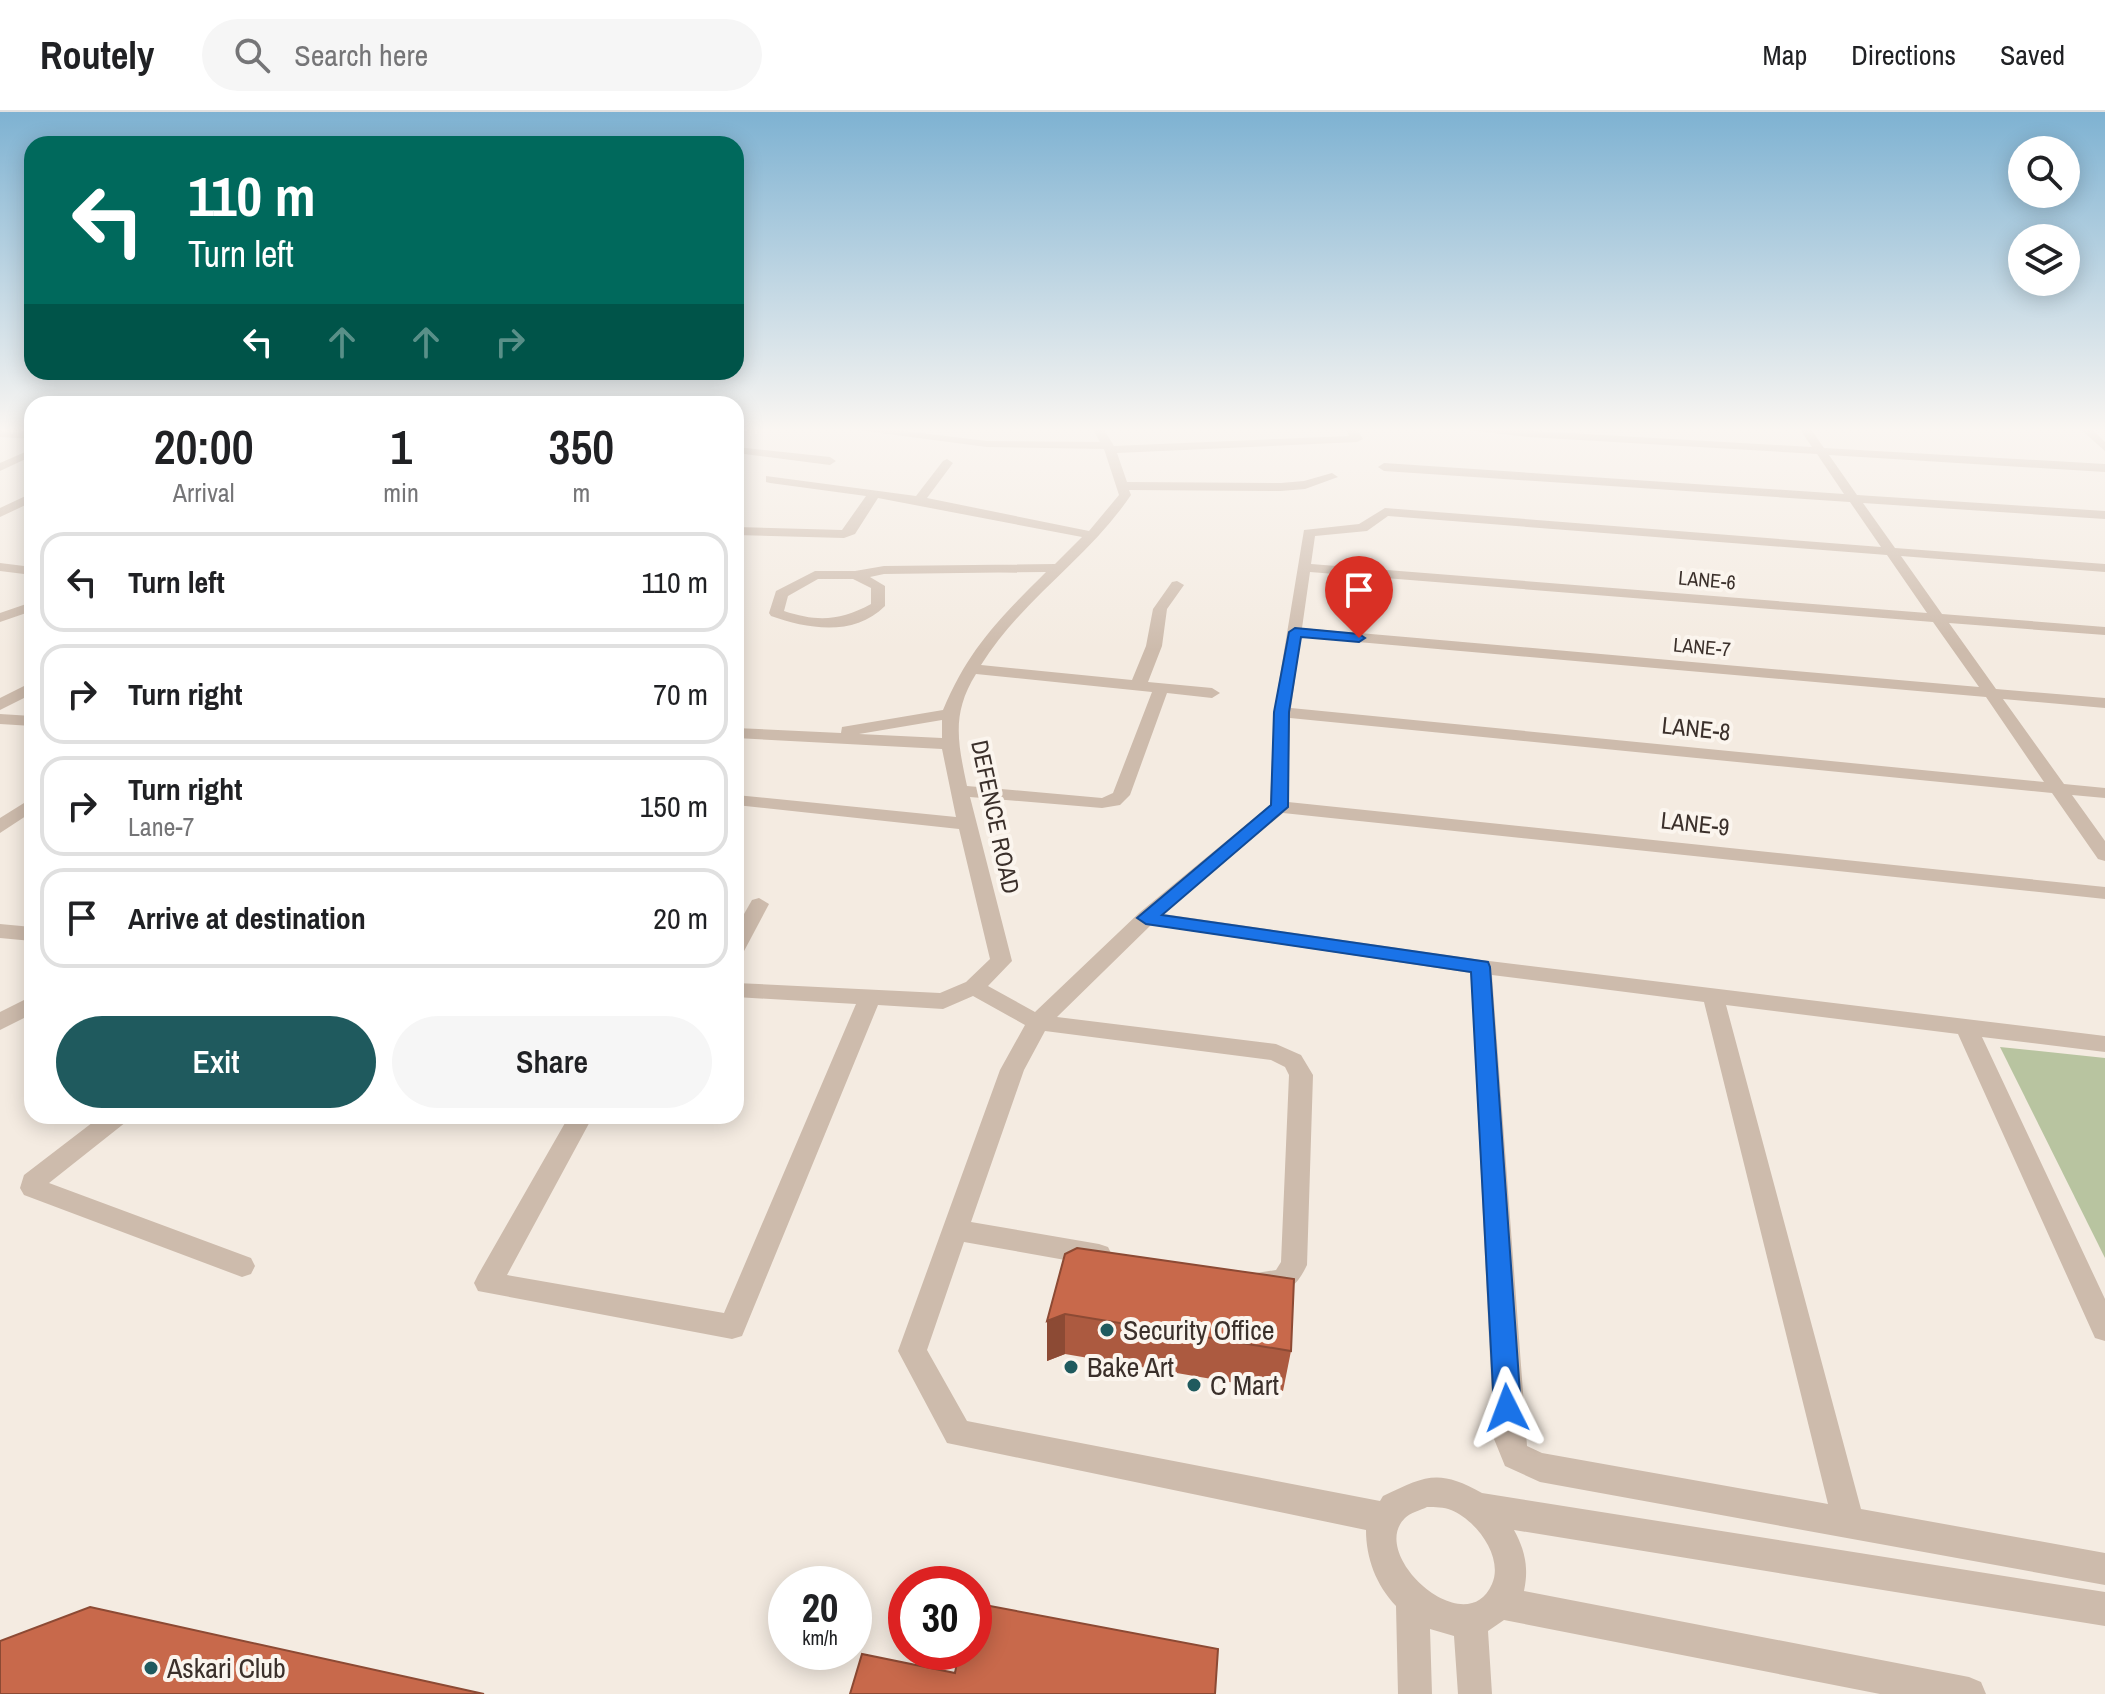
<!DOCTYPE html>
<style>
body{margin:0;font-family:"Archivo Narrow",sans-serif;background:#f6f6f6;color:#202124;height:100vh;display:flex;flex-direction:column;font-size:30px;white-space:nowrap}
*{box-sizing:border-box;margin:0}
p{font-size:26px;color:#757577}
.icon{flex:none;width:44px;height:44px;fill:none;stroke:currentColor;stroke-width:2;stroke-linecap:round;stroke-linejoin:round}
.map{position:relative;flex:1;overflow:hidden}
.details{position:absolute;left:24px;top:284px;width:720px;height:728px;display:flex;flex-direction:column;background:#fff;border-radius:24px;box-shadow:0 4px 20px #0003}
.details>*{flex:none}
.guide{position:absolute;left:24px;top:24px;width:720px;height:244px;border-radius:24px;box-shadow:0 4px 20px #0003;background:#00695c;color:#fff;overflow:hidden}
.tools{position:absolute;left:2008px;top:24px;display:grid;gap:16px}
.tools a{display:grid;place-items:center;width:72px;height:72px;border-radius:50%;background:#fff;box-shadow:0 4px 20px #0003;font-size:40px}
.speed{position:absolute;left:768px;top:1454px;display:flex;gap:16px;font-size:40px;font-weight:700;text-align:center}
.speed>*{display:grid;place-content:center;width:104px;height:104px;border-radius:50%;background:#fff;box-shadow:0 4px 20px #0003;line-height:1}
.speed small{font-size:20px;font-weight:400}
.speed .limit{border:12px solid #d22;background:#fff;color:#111}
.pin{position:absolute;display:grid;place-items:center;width:68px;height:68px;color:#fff;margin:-82px -34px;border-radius:50% 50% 50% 0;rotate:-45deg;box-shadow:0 0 8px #0007}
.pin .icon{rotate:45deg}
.me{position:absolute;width:88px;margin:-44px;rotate:357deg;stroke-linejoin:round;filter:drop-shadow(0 0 6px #0008)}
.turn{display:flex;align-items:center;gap:28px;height:168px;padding:0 32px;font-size:36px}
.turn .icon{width:104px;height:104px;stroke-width:2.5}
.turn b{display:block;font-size:56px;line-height:68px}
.lanes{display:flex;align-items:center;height:76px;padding:0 32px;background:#0003;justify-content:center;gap:40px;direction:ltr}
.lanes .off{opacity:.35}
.eta{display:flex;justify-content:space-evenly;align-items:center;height:136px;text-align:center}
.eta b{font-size:48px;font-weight:600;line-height:56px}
.button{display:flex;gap:16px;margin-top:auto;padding:16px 32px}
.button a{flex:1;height:92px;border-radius:48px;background:#1f5a5e;color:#fff;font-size:32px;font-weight:600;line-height:92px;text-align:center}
.button a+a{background:#f6f6f6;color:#202124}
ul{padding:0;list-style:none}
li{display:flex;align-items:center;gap:24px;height:100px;margin:0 16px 12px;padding:0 16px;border:4px solid #e0e0e0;border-radius:24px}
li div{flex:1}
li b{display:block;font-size:30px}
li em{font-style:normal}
header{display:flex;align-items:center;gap:48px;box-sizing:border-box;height:112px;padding:0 40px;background:#fff;border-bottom:2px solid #e0e0e0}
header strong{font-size:38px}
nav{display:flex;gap:44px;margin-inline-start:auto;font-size:28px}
.search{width:560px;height:72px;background:#f6f6f6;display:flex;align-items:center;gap:20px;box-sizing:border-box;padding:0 28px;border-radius:44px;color:#757577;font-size:30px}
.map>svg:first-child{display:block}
.green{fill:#b8c4a0}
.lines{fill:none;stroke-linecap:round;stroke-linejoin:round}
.minor{fill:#cdbbac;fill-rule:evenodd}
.wall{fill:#ac5a40}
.shaded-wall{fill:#8c4a34}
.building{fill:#c8694b;stroke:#8c4a34;stroke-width:2}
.route{fill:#1a73e8;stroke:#114b97;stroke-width:2}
.poi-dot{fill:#1f5a5e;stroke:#fbf5ee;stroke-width:3}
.labels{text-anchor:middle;stroke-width:8;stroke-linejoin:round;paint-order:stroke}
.far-street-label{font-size:20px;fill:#3b302b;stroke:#fbf5ee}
.street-label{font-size:24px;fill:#3b302b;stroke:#fbf5ee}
.near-poi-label{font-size:28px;fill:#3b302b;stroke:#fbf5ee;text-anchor:start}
</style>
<header>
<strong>Routely</strong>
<div class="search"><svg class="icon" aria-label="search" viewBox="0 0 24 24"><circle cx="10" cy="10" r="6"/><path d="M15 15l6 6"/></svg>Search here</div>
<nav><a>Map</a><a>Directions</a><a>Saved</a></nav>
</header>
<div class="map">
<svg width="2105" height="1582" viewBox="0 0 2105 1582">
<rect width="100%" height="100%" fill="#f4ebe1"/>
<!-- green -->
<path class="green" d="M2000,935l105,11v200z"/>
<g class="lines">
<!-- minor -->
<g class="minor">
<path d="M842,316h38l107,13 113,1 -8,-14h11l11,18 235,-10 -4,-8h11l7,11 -6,3 -240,11 10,29 154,1 23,-2 28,-8 6,4 -33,12 -24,2 -152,-1 2,5c-43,64 -109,104 -150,170l151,15 14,-34 7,-37 19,-27 5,-1 7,4 -17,24 -5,37 -14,36 64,6 8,5 -8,5 -45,-5 -37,102 -10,10 -18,3 -132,-11 42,164 -24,25 47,26 104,-99 131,-108 4,-93 30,-182 55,-6 26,-16 496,39 -31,-45 -466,-31 -6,-4 6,-4 460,31 -27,-40 -288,-17 -79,-9h83l1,3 278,16 -13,-19h11l14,20 281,16v8l-276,-17 28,40 248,16v8l-242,-16 32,45 210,16v8l-204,-16 41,58 163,13v8l-156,-12 47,66 109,9v10l-102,-9 61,85 41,4v10l-33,-3 33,46v20l-7,-2 -46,-66 -762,-75 -2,84 817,85v12l-822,-86 -120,101 318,46 624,76v16l-123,-15 123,262v42l-10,-3 -137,-304 -232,-29 135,504 244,44v32l-565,-103 -35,-16 -11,-27 -23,-466 -320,-48 -94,92 219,27 25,11 12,20 -6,190c-12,26 -28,35 -57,25l-4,-8 4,-8 26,-4 5,-8 8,-187 -4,-8 -14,-7 -226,-29 -21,39 -53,152 128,22 9,3 4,8 -4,8 -9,3 -135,-24 -37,108 40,71 413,80 3,-5c42,-20 55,-28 99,-3l623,99v34l-591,-96c11,20 15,38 10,61l445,86 12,5 5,12h-106l-376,-74 -16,11 4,63h-34l-4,-58 -24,-7 2,65h-34l-2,-88c-20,-21 -30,-48 -30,-76l-419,-87 -49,-92 102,-281 25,-45 -52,-29 -30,13 -65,-4 -136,331 -10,3 -254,-48 -4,-8 4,-8 91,-159h24l-86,159 217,38 132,-309 -120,-7v-14l204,10 26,-11 24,-23 -31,-130 -223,-24v-10l220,22 -14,-68 -206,-11v-10l105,5 1,-6 6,-1 95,-16c26,-62 57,-92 103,-138l-162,2 -14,3 15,9v20c-31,31 -77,23 -114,10l-2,-3 7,-22 39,-20h40l29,-5 171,-2 27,-27 -204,-39 -23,36 -11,4 -108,-3v-8l106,3 24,-34 -96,-13 -4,-1v-6l150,20 27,-35 4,-2 6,4 -26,35 162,33 30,-36 -15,-46 -117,-2zM1388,404l499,39 40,58 -616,-49 4,-28 52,-5zM1310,460l623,50 46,65 -677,-59zM818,467h35l18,9v16c-31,17 -54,18 -87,7l4,-15zM1301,525l685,60 58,85 -753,-74zM976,562l176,18 -39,101 -11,5 -135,-12c-9,-43 -16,-72 9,-112zM942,608v18l-83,-4zM1492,863l212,27 124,502 -286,-51 -15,-7zM1427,1395c8,0 17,0 24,3 25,10 53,47 41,74 -26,60 -125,-29 -87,-66 5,-5 16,-8 22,-11z"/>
<path d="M2079,316h12l14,14v9z"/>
<path d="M0,319l32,2v6l-32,-2z"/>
<path d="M736,335l94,10 6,4 -6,4 -94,-12z"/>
<path d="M32,337v7l-32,15v-8z"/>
<path d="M32,381v9l-32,15v-9z"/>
<path d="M0,451l32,4v8l-32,-4z"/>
<path d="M32,490v9l-32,11v-9z"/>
<path d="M32,570v12l-32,16v-12z"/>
<path d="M0,602l32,2v10l-32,-2z"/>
<path d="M32,686v14l-32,21v-15z"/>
<path d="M759,786l10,6 -26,49 -7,2v-27l16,-28z"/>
<path d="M0,812l32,3v14l-32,-3z"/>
<path d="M32,884v18l-32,16v-18z"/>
<path d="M101,1004h29l-4,6 -77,61 202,75 4,8 -4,8 -9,3 -218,-82 -4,-7 4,-13z"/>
</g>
</g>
<!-- wall -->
<path class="wall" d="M1065,1142l226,97 -8,40 -218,-37 -18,7z"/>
<!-- shaded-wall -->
<path class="shaded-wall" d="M1065,1202v40l-18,7v-40z"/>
<!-- building -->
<g class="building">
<path d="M1077,1136l217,31 -3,72 -226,-37 -18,7 18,-67z"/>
<path d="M974,1491l244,46 -3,45h-365l12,-40 93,19 4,-21h15z"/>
<path d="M90,1495l394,87h-484v-53z"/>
</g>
<!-- sky -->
<linearGradient id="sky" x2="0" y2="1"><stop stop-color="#7eb2d2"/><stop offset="0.59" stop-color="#faf6f2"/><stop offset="1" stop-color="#faf6f2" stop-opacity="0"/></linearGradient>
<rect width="2105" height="538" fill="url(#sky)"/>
<!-- route -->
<path class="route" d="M1295,516l64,6 6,4 -6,4 -58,-5 -12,75 -1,95 -126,108 326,47 2,5 31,441 -4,8 -10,4 -9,-4 -4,-8 -23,-436 -325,-48 -9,-6 134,-113 3,-93 15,-80z"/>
<!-- markers -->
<g class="poi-dot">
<circle cx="1107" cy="1218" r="8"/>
<circle cx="1071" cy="1255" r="8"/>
<circle cx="1194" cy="1273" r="8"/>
<circle cx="151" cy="1556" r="8"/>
</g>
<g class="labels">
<!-- far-street labels -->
<g class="far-street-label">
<text transform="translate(1707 468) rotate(5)" y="7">LANE-6</text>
<text transform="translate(1702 535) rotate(5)" y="7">LANE-7</text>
</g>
<!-- street labels -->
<g class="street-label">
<text transform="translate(1696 617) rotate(6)" y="8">LANE-8</text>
<text transform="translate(995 705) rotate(78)" y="8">DEFENCE ROAD</text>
<text transform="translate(1695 712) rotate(6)" y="8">LANE-9</text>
</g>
<!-- near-poi labels -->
<g class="near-poi-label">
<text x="1123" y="1228">Security Office</text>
<text x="1087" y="1265">Bake Art</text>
<text x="1210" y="1283">C Mart</text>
<text x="167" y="1566">Askari Club</text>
</g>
</g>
</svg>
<div class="tools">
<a><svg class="icon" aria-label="search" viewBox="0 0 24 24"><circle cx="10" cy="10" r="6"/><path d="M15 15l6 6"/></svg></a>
<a><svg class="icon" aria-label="layers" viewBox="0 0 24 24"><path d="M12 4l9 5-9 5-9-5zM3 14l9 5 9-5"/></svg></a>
</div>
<div class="speed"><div>20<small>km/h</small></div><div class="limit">30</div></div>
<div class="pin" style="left:1359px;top:526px;background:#d93025"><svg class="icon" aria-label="arrive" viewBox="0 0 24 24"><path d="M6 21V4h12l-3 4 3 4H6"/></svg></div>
<svg class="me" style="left:1507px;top:1296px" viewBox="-20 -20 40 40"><path d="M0-17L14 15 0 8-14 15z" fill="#1a73e8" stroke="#fff" stroke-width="4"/></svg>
<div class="guide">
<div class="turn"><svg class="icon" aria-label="left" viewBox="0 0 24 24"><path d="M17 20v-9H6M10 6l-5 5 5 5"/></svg><div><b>110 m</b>Turn left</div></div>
<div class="lanes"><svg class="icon" aria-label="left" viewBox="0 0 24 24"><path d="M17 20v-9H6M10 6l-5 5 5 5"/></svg><svg class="icon off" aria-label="ahead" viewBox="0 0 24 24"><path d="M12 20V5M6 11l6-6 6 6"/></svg><svg class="icon off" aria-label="ahead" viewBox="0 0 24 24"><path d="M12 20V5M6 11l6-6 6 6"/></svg><svg class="icon off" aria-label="right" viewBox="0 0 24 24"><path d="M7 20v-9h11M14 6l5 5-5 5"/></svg></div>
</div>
<section class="details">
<div class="eta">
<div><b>20:00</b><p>Arrival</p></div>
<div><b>1</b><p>min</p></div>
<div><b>350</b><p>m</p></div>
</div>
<ul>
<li><svg class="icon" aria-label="left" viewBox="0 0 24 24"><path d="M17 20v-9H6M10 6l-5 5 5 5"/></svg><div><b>Turn left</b></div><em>110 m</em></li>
<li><svg class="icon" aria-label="right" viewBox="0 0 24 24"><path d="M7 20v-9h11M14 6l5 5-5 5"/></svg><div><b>Turn right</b></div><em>70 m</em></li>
<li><svg class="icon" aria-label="right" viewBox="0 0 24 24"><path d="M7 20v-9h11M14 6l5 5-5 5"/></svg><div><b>Turn right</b><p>Lane-7</p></div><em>150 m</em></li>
<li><svg class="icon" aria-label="arrive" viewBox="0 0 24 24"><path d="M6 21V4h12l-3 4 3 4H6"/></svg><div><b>Arrive at destination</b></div><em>20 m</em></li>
</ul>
<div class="button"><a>Exit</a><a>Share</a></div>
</section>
</div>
